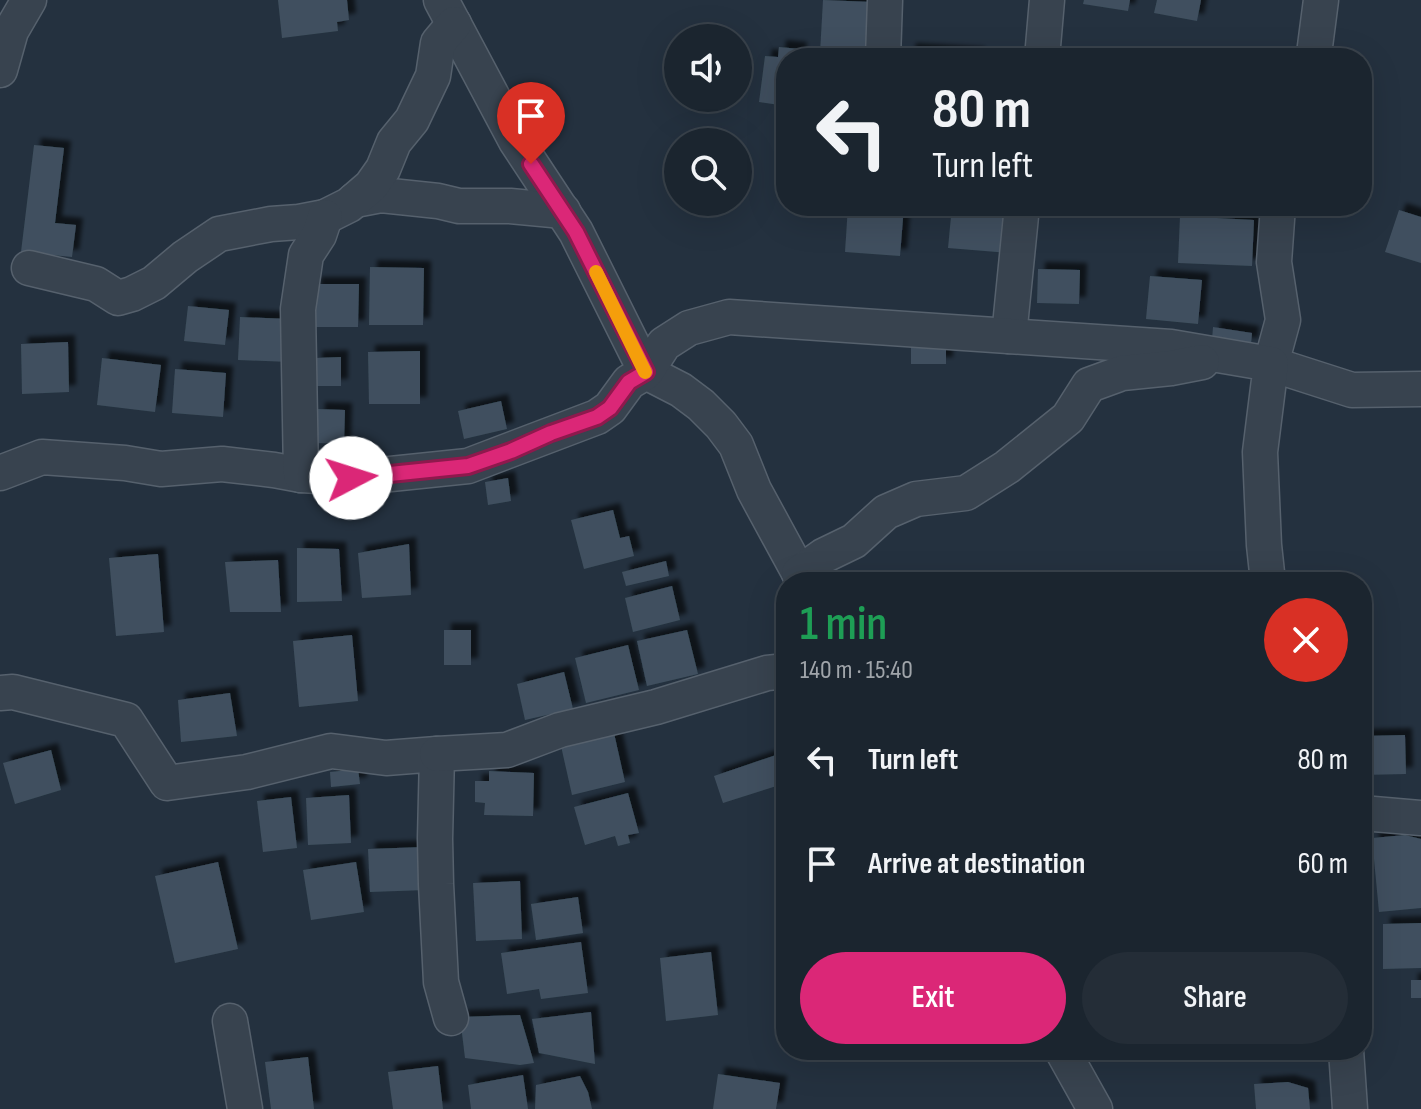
<!DOCTYPE html>
<meta charset="utf-8">
<style>
body{margin:0;font-family:"Sofia Sans Condensed",sans-serif;background:#242d37;color:#f1f3f6;height:100vh;display:flex;flex-direction:column;font-size:30px;white-space:nowrap}
*{box-sizing:border-box;margin:0}
p{font-size:26px;color:#a0a5aa}
.icon{flex:none;width:44px;height:44px;fill:none;stroke:currentColor;stroke-width:2;stroke-linecap:round;stroke-linejoin:round}
.map{position:relative;flex:1;overflow:hidden}
.details{position:absolute;left:776px;top:572px;width:596px;height:488px;display:flex;flex-direction:column;background:#1b252f;border-radius:32px;box-shadow:0 8px 32px #0002,0 0 0 2px #39424b}
.details>*{flex:none}
.top-card{position:absolute;left:776px;top:48px;width:596px;height:168px;border-radius:32px;box-shadow:0 8px 32px #0002,0 0 0 2px #39424b;background:#1b252f;color:#f1f3f6;overflow:hidden}
.controls{position:absolute;left:664px;top:24px;display:grid;gap:16px}
.controls a{display:grid;place-items:center;width:88px;height:88px;border-radius:50%;background:#1b252f;box-shadow:0 8px 32px #0002,0 0 0 2px #39424b;font-size:40px}
.pin{position:absolute;display:grid;place-items:center;width:68px;height:68px;color:#fff;margin:-82px -34px;border-radius:50% 50% 50% 0;rotate:-45deg;box-shadow:0 0 8px #0007}
.pin .icon{rotate:45deg}
.me{position:absolute;width:88px;margin:-44px;rotate:85deg;stroke-linejoin:round;filter:drop-shadow(0 0 6px #0008)}
.turn{display:flex;align-items:center;gap:28px;height:168px;padding:0 24px;font-size:36px}
.turn .icon{width:104px;height:104px;stroke-width:2.5}
.turn b{display:block;font-size:56px;line-height:68px}
.round{display:grid;place-items:center;flex:none;width:84px;height:84px;border-radius:42px;background:#242d37}
.headline{display:flex;align-items:center;justify-content:space-between;height:136px;padding:0 24px}
h1{font-size:48px;font-weight:600;line-height:60px;color:#1e9e55}
.primary-button{display:flex;gap:16px;margin-top:auto;padding:16px 24px}
.primary-button a{flex:1;height:92px;border-radius:48px;background:#db2777;color:#fff;font-size:32px;font-weight:600;line-height:92px;text-align:center}
.primary-button a+a{background:#242d37;color:#f1f3f6}
ul{padding:0;list-style:none}
li{display:flex;align-items:center;gap:24px;height:104px;padding:0 24px}
li div{flex:1}
li b{display:block;font-size:30px}
li em{font-style:normal}
.map>svg:first-child{display:block}
.building{fill:#3f505e;filter:url(#shadow)}
.lines{fill:none;stroke-linecap:round;stroke-linejoin:round}
.street-casing{stroke:#56616d;stroke-width:37}
.street{stroke:#38434f;stroke-width:34}
.route-casing{stroke:#8e194d;stroke-width:20}
.route{stroke:#db2777;stroke-width:14}
.slow{stroke:#f59e0b;stroke-width:14}
</style>
<div class="map">
<svg width="1421" height="1109" viewBox="0 0 1421 1109">
<defs>
<filter id="shadow"><feDropShadow dx="7" dy="-7" stdDeviation="2" flood-color="#0009"/></filter>
</defs>
<rect width="100%" height="100%" fill="#24313f"/>
<!-- building -->
<g class="building">
<path d="M278,0h69l2,20 -12,2 1,9 -56,7z"/>
<path d="M823,0l50,2 -3,53 -50,-2z"/>
<path d="M1084,0h46l-2,11 -45,-7z"/>
<path d="M1157,0h44l-4,21 -43,-8z"/>
<path d="M779,47l21,2 -1,9h-13v48l-27,-4 6,-46 13,1z"/>
<path d="M909,50l69,4v4h-70z"/>
<path d="M34,145l30,3 -9,75 21,2 -4,32 -51,-5z"/>
<path d="M848,206h56l-4,50 -55,-4z"/>
<path d="M952,206h62l-5,47 -61,-5z"/>
<path d="M1399,210l22,7v46l-36,-11z"/>
<path d="M1180,216l74,4 -2,46 -74,-3z"/>
<path d="M370,267l54,1 -1,57h-54z"/>
<path d="M1038,269l42,1 -1,34 -42,-1z"/>
<path d="M1150,276l52,4 -4,44 -52,-5z"/>
<path d="M314,284h45l-1,43h-44z"/>
<path d="M188,306l41,4 -4,35 -41,-4z"/>
<path d="M240,317l51,2 -1,43 -52,-2z"/>
<path d="M1213,327l39,6 -1,12 -39,-5z"/>
<rect x="911" y="340" width="35" height="24"/>
<path d="M68,342l1,50 -47,2 -1,-50z"/>
<path d="M420,351v53h-51l-1,-52z"/>
<path d="M341,357v29h-26v-28z"/>
<path d="M102,358l59,7 -6,47 -58,-7z"/>
<path d="M175,369l51,4 -3,44 -51,-4z"/>
<path d="M501,401l6,28 -43,10 -6,-28z"/>
<path d="M318,409l27,1 -1,34 -28,-1z"/>
<path d="M508,478l3,23 -23,4 -3,-23z"/>
<path d="M613,510l7,28 9,-2 5,20 -50,13 -13,-49z"/>
<path d="M409,544l2,51 -49,3 -4,-45z"/>
<path d="M297,548l42,1 3,52 -45,1z"/>
<path d="M158,554l6,78 -48,4 -7,-78z"/>
<path d="M278,560l3,52h-51l-5,-50z"/>
<path d="M666,561l3,15 -43,10 -4,-14z"/>
<path d="M672,586l8,34 -47,12 -8,-34z"/>
<rect x="444" y="630" width="27" height="35"/>
<path d="M687,630l11,44 -51,12 -10,-45z"/>
<path d="M352,635l6,66 -59,6 -6,-66z"/>
<path d="M628,645l11,45 -53,13 -11,-45z"/>
<path d="M564,672l9,37 -48,11 -8,-36z"/>
<path d="M230,693l7,43 -56,6 -3,-42z"/>
<path d="M614,733l11,49 -53,13 -11,-49z"/>
<path d="M1405,735l1,39 -44,1v-39z"/>
<path d="M51,750l10,40 -46,14 -12,-41z"/>
<path d="M776,755l10,28 -63,20 -9,-27z"/>
<path d="M358,769l2,15 -29,3 -1,-15z"/>
<path d="M489,771l45,2 -1,43 -49,-1 1,-12 -10,-1v-21h14z"/>
<path d="M628,793l11,40 -11,2 2,8 -12,3 -3,-10 -30,9 -11,-38z"/>
<path d="M349,795l2,48 -43,2 -2,-47z"/>
<path d="M291,797l6,51 -34,4 -6,-51z"/>
<path d="M1405,835l16,4v69l-42,4 -7,-74z"/>
<path d="M424,847l2,43 -56,2 -2,-43z"/>
<path d="M218,862l20,87 -63,14 -20,-87z"/>
<path d="M356,862l8,50 -53,8 -8,-50z"/>
<path d="M520,881l2,58 -46,2 -3,-58z"/>
<path d="M578,897l5,36 -47,7 -5,-36z"/>
<path d="M1421,923v45l-38,1v-45z"/>
<path d="M581,942l7,51 -47,6 -2,-10 -32,5 -6,-41z"/>
<path d="M711,952l7,63 -52,6 -6,-63z"/>
<rect x="1411" y="980" width="10" height="18"/>
<path d="M591,1012l4,52 -56,-11 -7,-34z"/>
<path d="M520,1015l14,48 -14,2 -55,-7 -5,-41z"/>
<path d="M308,1057l6,52h-43l-6,-47z"/>
<path d="M438,1066l5,43h-50l-5,-37z"/>
<path d="M718,1074l62,9 -4,26h-63z"/>
<path d="M523,1075l5,34h-57l-3,-24z"/>
<path d="M580,1076l8,16 4,17h-57l1,-24z"/>
<path d="M1288,1082l20,6 2,21h-54l-2,-25z"/>
</g>
<g class="lines">
<defs>
<g id="street">
<path d="M441,0l75,141 60,91 70,140 35,18 20,15 20,20 15,20 18,45 50,92"/>
<path d="M883,58l2,-58"/>
<path d="M1042,58l5,-58"/>
<path d="M1316,58l-2,-4 7,-54"/>
<path d="M0,70l11,-39 18,-31"/>
<path d="M355,200l26,-5 57,6 21,5h51l53,5"/>
<path d="M1278,206l-4,56 9,58 -12,44 81,26 69,-1"/>
<path d="M29,268l67,16 22,14 14,-4 22,-11 31,-26 34,-23 52,-10 28,-2 26,-5 24,-12 22,-19 12,-17 11,-27 18,-22 21,-44 5,-33 16,-19"/>
<path d="M1009,336l13,-130"/>
<path d="M0,473l42,-16 83,6 36,6 61,-5 52,6 27,5 50,3 30,-3 87,-9 129,-49 13,-9 19,-26 17,-10 18,-28 25,-16 40,-11 442,30 100,17 -11,88 4,93 4,37"/>
<path d="M301,475l-3,-166 8,-54 13,-20 6,-18"/>
<path d="M799,573l24,-17 31,-15 32,-29 30,-13 50,-6 41,-26 61,-49 21,-33 33,-12 49,-5 31,-6"/>
<path d="M0,693l13,-1 113,28 41,63 80,-11 84,-21 55,7 51,-4 -2,85 1,45 5,98 10,36"/>
<path d="M437,754l70,-4 53,-20 96,-23 111,-34 19,-2"/>
<path d="M1362,813l59,5"/>
<path d="M230,1021l15,88"/>
<path d="M1062,1050l33,59"/>
<path d="M1346,1050l4,59"/>
</g>
</defs>
<!-- street casing -->
<use href="#street" class="street-casing"/>
<!-- street -->
<use href="#street" class="street"/>
</g>
<g class="lines">
<defs>
<path id="route" d="M351,478l117,-12 43,-15 40,-18 46,-16 13,-9 19,-26 17,-10 -70,-140 -45,-68"/>
</defs>
<!-- route casing -->
<use href="#route" class="route-casing"/>
<!-- route -->
<use href="#route" class="route"/>
<!-- slow -->
<path class="slow" d="M596,272l49,100"/>
</g>
</svg>
<div class="controls">
<a><svg class="icon" aria-label="sound" viewBox="0 0 24 24"><path d="M4 9h4l5-4v14l-5-4H4zM17 9q2 3 0 6"/></svg></a>
<a><svg class="icon" aria-label="search" viewBox="0 0 24 24"><circle cx="10" cy="10" r="6"/><path d="M15 15l6 6"/></svg></a>
</div>
<div class="pin" style="left:531px;top:164px;background:#d93025"><svg class="icon" aria-label="arrive" viewBox="0 0 24 24"><path d="M6 21V4h12l-3 4 3 4H6"/></svg></div>
<svg class="me" style="left:351px;top:478px" viewBox="-20 -20 40 40"><circle r="19" fill="#fff"/><path d="M0-13L10 11 0 6-10 11z" fill="#db2777"/></svg>
<div class="top-card">
<div class="turn"><svg class="icon" aria-label="left" viewBox="0 0 24 24"><path d="M17 20v-9H6M10 6l-5 5 5 5"/></svg><div><b>80 m</b>Turn left</div></div>
</div>
<section class="details">
<div class="headline"><div><h1>1 min</h1><p>140 m · 15:40</p></div><a class="round" style="background:#d93025;color:#fff"><svg class="icon" aria-label="close" viewBox="0 0 24 24"><path d="M6 6l12 12M18 6L6 18"/></svg></a></div>
<ul>
<li><svg class="icon" aria-label="left" viewBox="0 0 24 24"><path d="M17 20v-9H6M10 6l-5 5 5 5"/></svg><div><b>Turn left</b></div><em>80 m</em></li>
<li><svg class="icon" aria-label="arrive" viewBox="0 0 24 24"><path d="M6 21V4h12l-3 4 3 4H6"/></svg><div><b>Arrive at destination</b></div><em>60 m</em></li>
</ul>
<div class="primary-button"><a>Exit</a><a>Share</a></div>
</section>
</div>
